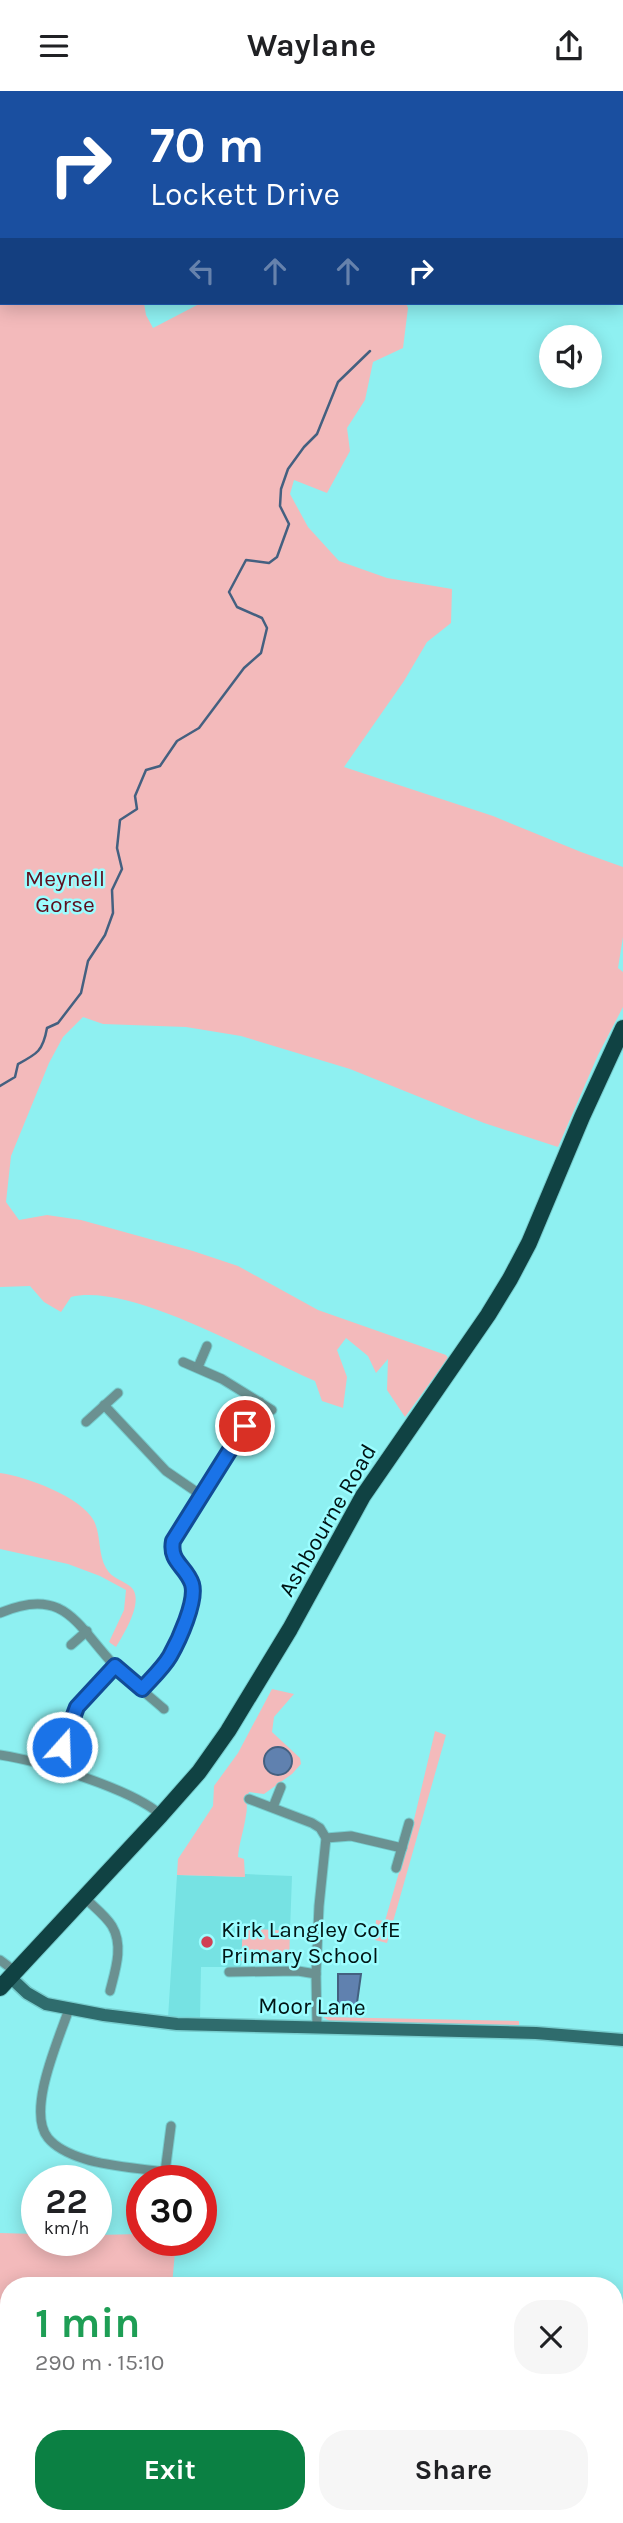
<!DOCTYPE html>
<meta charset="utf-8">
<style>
body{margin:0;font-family:Karla,sans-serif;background:#f6f6f6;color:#202124;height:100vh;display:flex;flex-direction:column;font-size:26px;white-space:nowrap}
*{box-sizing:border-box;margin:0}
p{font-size:23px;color:#757577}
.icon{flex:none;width:38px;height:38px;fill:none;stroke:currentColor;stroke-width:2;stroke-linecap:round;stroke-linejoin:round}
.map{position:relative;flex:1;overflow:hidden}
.drawer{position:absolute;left:0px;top:2186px;width:623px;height:247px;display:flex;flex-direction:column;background:#fff;border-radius:28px 28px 0 0;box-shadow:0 4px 18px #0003}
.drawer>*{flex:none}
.top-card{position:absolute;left:0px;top:0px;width:623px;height:214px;box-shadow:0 4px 18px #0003;background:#1a4fa0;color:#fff;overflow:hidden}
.controls{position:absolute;left:539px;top:234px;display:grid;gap:14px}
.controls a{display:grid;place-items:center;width:63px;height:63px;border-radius:50%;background:#fff;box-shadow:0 4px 18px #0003;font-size:35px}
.speed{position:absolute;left:21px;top:2074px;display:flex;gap:14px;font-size:35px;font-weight:700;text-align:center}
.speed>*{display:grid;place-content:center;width:91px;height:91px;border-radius:50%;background:#fff;box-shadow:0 4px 18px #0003;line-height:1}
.speed small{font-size:18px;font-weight:400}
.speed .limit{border:10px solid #d22;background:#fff;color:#111}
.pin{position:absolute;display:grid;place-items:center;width:60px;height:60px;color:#fff;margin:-30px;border:4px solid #fff;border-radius:50%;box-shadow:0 2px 7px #0007}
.me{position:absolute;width:77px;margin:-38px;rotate:20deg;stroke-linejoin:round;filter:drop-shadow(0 0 5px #0008)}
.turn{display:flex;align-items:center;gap:24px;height:147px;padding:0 35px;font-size:32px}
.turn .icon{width:91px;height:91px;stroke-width:2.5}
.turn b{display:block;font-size:49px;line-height:60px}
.lanes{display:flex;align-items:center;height:66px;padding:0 35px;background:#0003;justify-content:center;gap:35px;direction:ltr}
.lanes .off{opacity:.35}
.round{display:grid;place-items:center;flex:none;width:74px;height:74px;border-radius:28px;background:#f6f6f6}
.headline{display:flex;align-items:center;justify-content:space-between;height:119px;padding:0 35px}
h1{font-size:42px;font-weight:700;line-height:52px;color:#1e9e55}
.button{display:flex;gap:14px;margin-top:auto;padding:14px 35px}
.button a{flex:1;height:80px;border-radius:28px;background:#0b8043;color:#fff;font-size:28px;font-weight:700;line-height:80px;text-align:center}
.button a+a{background:#f6f6f6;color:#202124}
header{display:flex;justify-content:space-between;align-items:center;height:91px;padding:0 35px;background:#fff;font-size:32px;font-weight:700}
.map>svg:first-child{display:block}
.built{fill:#76e2e3}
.green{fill:#f3babb}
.water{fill:#6081af;stroke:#446080;stroke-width:2}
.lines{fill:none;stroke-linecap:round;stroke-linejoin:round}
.stream{stroke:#446080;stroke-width:2.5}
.minor-casing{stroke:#77cdce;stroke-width:11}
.secondary-casing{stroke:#77cdce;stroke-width:15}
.trunk-casing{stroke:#77cdce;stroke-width:18}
.minor{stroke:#6b9191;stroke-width:9}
.secondary{stroke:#2f6c6d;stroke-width:12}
.trunk{stroke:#104243;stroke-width:16}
.route-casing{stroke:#114b97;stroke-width:18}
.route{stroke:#1a73e8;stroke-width:12}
.poi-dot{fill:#d04055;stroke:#9cfdff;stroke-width:2.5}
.labels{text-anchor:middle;stroke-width:5;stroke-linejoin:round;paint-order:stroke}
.park-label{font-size:23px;fill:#5d0e1d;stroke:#9cfdff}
.street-label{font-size:23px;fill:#011414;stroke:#9cfdff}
.poi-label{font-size:23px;fill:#011414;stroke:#9cfdff;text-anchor:start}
</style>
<header><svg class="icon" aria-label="menu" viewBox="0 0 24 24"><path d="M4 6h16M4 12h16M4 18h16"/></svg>Waylane<svg class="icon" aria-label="share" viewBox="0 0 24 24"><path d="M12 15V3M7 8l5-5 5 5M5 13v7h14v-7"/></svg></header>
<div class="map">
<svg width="623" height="2432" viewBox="0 0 623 2432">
<rect width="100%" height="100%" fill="#8ef0f1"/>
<!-- built -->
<path class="built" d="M245,1783l47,2 -2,55 -47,-2 -2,38h-40l-1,52 -32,-1 9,-143 67,2z"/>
<!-- green -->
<g class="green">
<path d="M0,177l2,35h142l2,12 7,13 48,-25h205l2,5 -5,40 -30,14 -8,38 -18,28 3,23 -23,42 -33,-13 -4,14 18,33 31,34 48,17 65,11 -1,34 -24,19 -23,39 -60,86 149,49 88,36 42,15v70l-5,31 5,4v35l-25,48 -40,92 -74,-24 -134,-54 -109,-33 -55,-9 -83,-3 -20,-7 -20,20 -14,26 -38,93 -5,46 13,18 28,-5 34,5 112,31 45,15 80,44 128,45 2,3 -43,59 -18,-27 1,-31 -12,14 -8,-17 -22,-18 -9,12 10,27 -4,31 -21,-7 -7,-20c-58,-25 -185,-99 -244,-84l-10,15 -17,-10 -14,-16 -30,1z"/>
<path d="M0,1382c25,3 82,24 94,48 7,14 4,33 12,47 6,11 17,12 25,19 14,13 -7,47 -15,60l-7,-5 15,-32 2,-20 -26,-14 -32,-12 -68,-15z"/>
<path d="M272,1598l22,5 -20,23 -2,15 28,26 1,6 -9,10 -28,20 -15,-2c-4,11 -1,14 -3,23 -2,15 -7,28 -8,42l6,2 1,18 -68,-2 1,-16 35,-53 1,-20 24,-33z"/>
<path d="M435,1640l11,4 -59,208 -12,-3 1,-20 9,1 28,-97z"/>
<path d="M243,1837l47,3 -1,32 -48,-2z"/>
<path d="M323,1926l196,4v8l-183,-4z"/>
<path d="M0,2142l37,1v6h59v-5l46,-1v6h30l3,12 -3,33h-163v89l-9,-1z"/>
</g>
<!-- water -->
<g class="water">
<circle cx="278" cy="1670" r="14"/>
<path d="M338,1883h23l-5,36 -18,-3z"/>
</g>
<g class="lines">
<!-- stream -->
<path class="stream" d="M0,995l15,-9 3,-13c19,-10 25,-13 29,-36l11,-5 23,-30 7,-32 17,-26 8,-22 -1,-23 10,-21 -5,-21 3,-28 17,-11 -2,-13 11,-26 14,-4 17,-25 22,-13 45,-60 17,-15 6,-25 -5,-10 -25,-11 -8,-15 17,-32 23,3 8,-6 12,-33 -9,-18 1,-17 7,-20 16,-22 13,-13 21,-52 32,-31"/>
<defs>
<g id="minor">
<path d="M183,1271l39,17 50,31"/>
<path d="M198,1276l9,-21"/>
<path d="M104,1314l62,66 35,24"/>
<path d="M86,1331l32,-29"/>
<path d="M0,1522c65,-28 77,13 115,53 15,15 33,29 49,43"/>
<path d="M71,1554l16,-14"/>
<path d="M142,1598c9,-10 20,-21 28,-33 9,-15 27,-55 22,-72 -6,-20 -27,-22 -17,-48l85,-134"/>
<path d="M0,1664c40,6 132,34 161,60"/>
<path d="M55,1678l22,-62 38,-41"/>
<path d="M249,1708l63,24 8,5 6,10 -7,68 -3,68"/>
<path d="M273,1716l8,-20"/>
<path d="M326,1747l25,-2 51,12"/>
<path d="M396,1777l13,-45"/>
<path d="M85,1807c8,8 21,18 27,28 12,20 3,45 -2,65"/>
<path d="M0,1869l16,12"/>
<path d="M229,1881l69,-1 18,3 1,53"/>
<path d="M69,1918c-10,30 -43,102 -21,129 9,11 24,17 37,21 25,8 54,9 80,13l6,-46"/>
</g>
<path id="secondary" d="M10,1886l17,16 19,11 58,11 73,9 359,9 87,7"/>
<path id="trunk" d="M0,1897l161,-173 38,-43 29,-41 62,-102 73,-133 125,-181 22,-36 19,-36 53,-126 41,-89"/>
</defs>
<!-- minor casing -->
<use href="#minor" class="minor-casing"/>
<!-- secondary casing -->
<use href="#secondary" class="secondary-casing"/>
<!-- trunk casing -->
<use href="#trunk" class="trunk-casing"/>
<!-- minor -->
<use href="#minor" class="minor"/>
<!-- secondary -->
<use href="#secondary" class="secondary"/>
<!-- trunk -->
<use href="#trunk" class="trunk"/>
</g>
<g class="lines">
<defs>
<path id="route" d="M62,1656l15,-40 38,-41 27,23c9,-10 21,-21 28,-33 9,-16 27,-55 22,-72 -6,-18 -23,-22 -19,-43l72,-115"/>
</defs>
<!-- route casing -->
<use href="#route" class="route-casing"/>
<!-- route -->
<use href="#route" class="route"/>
</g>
<!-- markers -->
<circle class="poi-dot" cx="207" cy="1851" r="7"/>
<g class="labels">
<!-- park labels -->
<g class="park-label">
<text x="65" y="795">Meynell<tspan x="65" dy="26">Gorse</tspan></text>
</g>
<!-- street labels -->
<g class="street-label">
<text transform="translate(327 1429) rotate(-60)" y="8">Ashbourne Road</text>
<text transform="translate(312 1915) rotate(1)" y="8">Moor Lane</text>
</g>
<!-- poi labels -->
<g class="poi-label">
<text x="221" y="1846">Kirk Langley CofE<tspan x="221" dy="26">Primary School</tspan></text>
</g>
</g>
</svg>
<div class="controls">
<a><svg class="icon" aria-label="sound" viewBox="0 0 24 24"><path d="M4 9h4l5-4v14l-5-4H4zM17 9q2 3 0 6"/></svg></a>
</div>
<div class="speed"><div>22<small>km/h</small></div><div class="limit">30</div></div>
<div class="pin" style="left:245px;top:1335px;background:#d93025"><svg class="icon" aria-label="arrive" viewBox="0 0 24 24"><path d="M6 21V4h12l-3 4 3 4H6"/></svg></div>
<svg class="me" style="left:62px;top:1656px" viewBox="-20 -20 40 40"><circle r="17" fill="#1a73e8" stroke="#fff" stroke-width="3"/><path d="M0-11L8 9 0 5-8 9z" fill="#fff"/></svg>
<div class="top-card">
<div class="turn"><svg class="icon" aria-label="right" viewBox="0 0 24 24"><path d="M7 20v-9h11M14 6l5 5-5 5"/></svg><div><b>70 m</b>Lockett Drive</div></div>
<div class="lanes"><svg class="icon off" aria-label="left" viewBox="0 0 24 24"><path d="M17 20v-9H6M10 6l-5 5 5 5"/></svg><svg class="icon off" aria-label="ahead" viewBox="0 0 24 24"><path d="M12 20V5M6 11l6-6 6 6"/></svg><svg class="icon off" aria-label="ahead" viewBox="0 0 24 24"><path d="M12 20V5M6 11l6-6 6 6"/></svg><svg class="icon" aria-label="right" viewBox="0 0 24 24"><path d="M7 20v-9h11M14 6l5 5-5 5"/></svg></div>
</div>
<section class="drawer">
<div class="headline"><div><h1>1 min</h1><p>290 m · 15:10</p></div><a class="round"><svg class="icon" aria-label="close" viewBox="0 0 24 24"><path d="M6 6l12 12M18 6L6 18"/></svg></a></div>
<div class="button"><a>Exit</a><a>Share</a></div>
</section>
</div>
